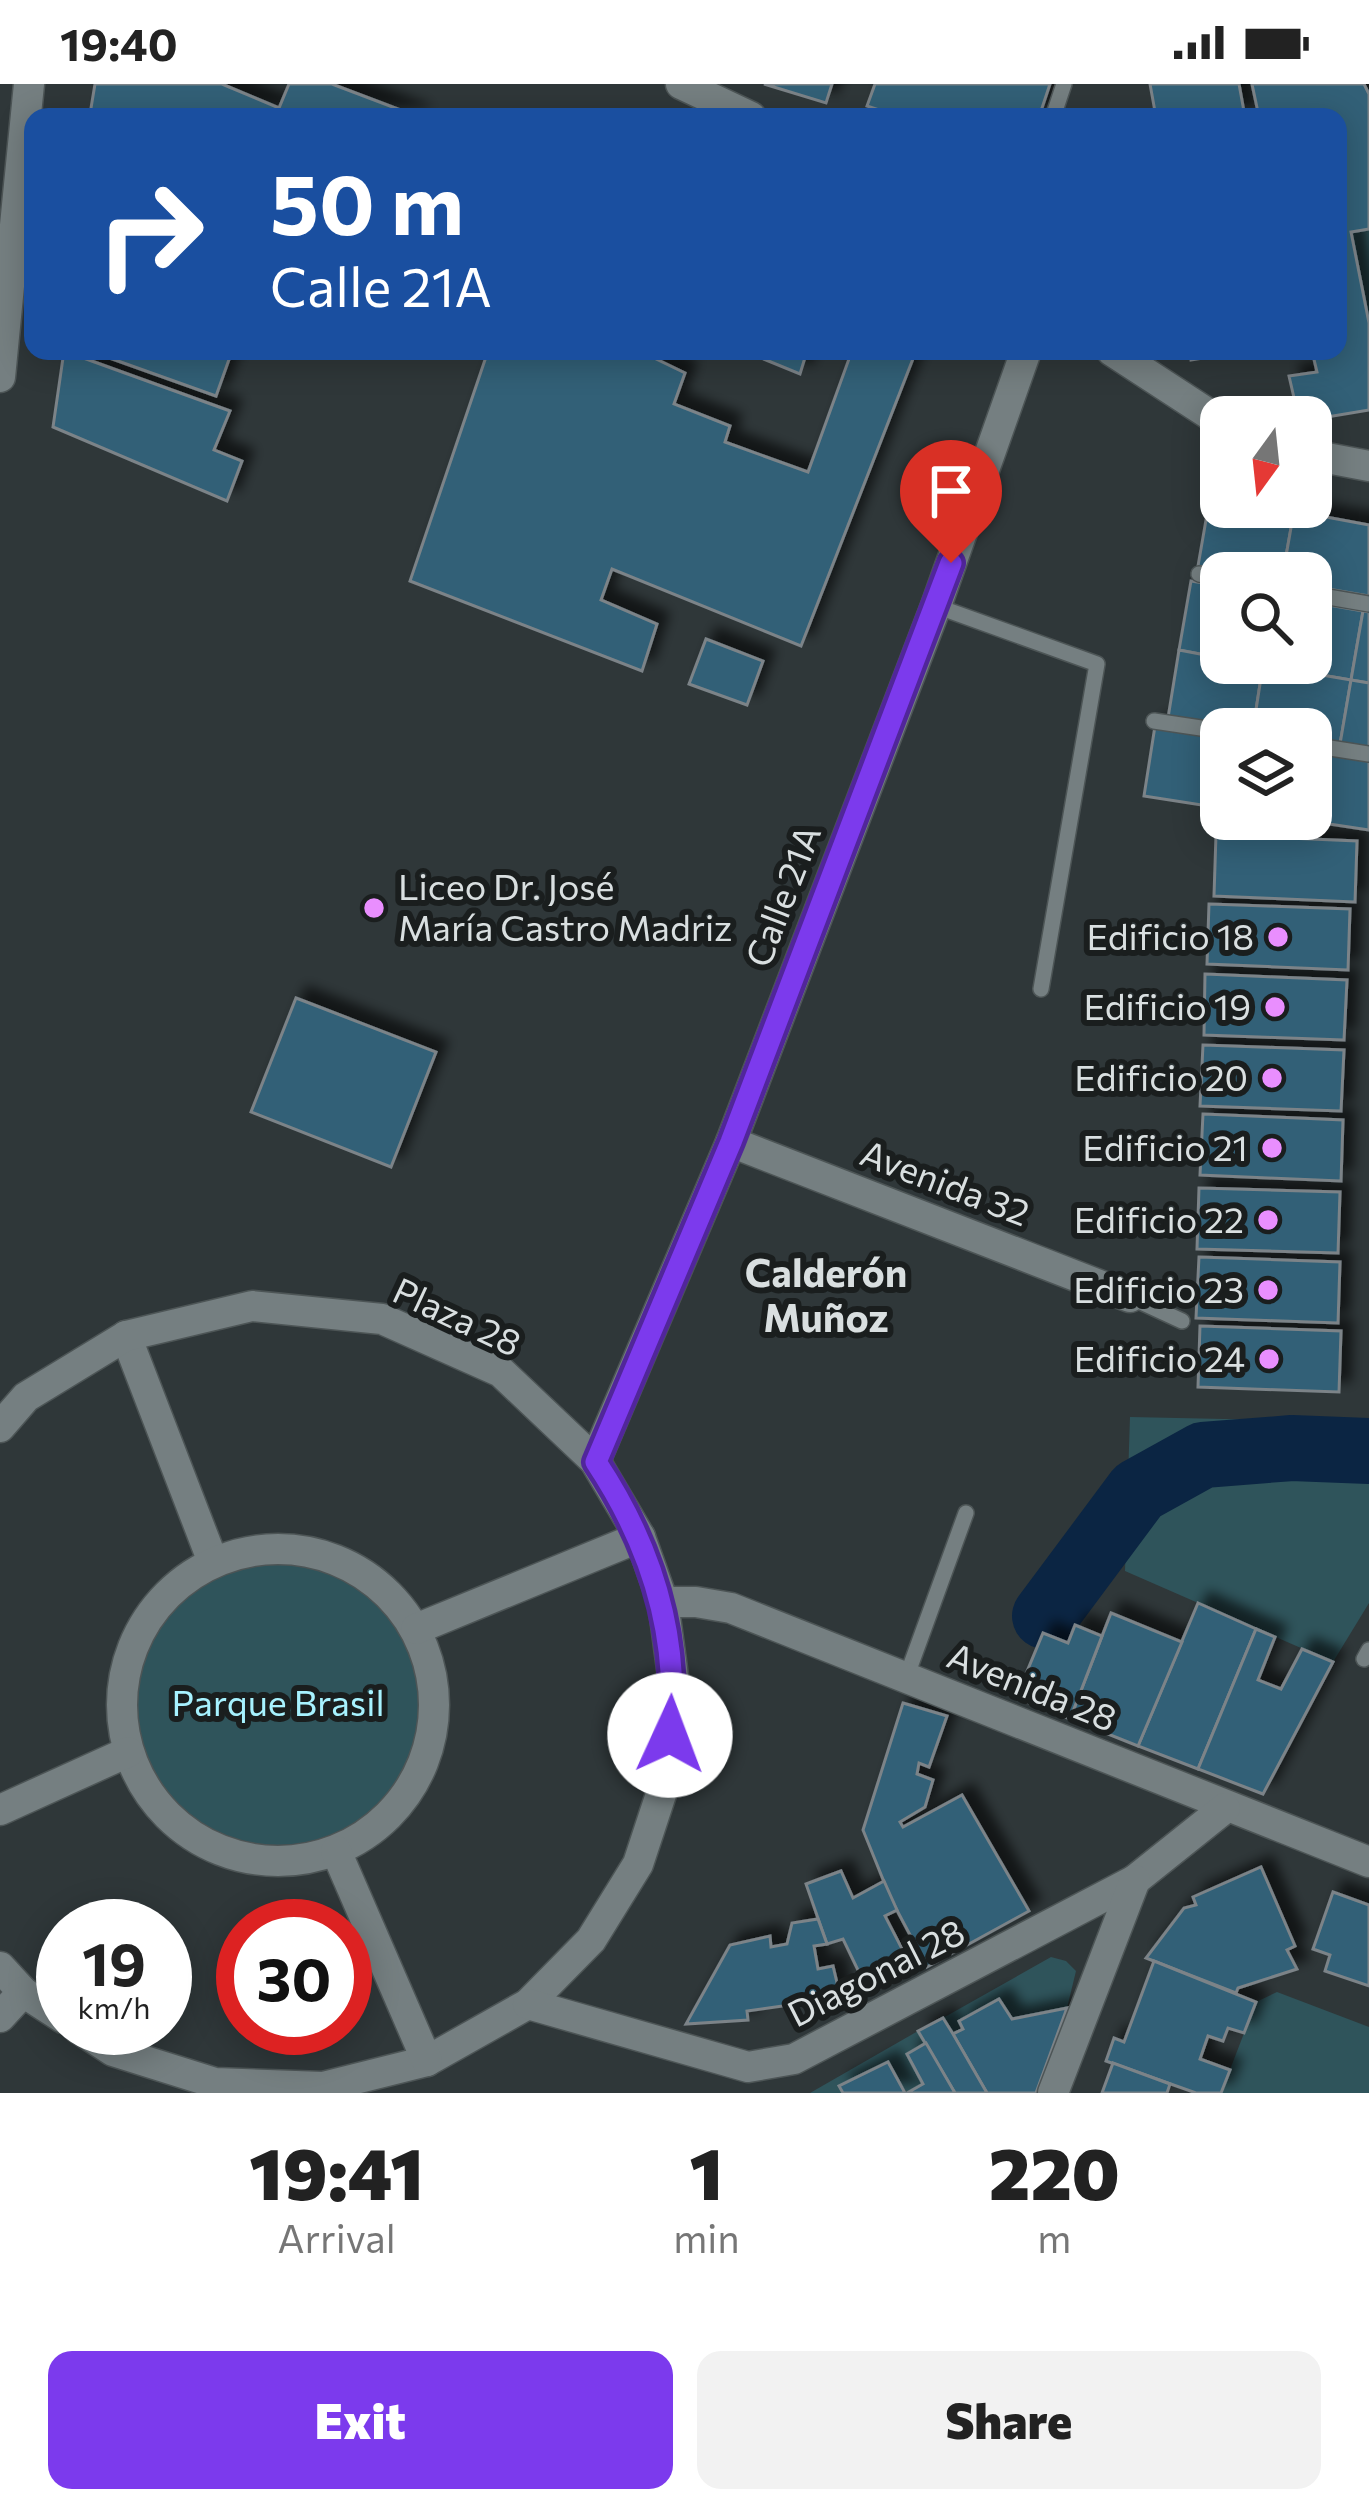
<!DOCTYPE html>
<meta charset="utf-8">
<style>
body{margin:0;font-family:Commissioner,sans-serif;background:#f2f2f2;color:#222;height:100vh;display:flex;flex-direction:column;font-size:45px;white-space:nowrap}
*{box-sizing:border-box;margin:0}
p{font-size:39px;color:#767676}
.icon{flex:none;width:66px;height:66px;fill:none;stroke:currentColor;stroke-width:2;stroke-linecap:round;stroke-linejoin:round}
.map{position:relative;height:2009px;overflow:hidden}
.sheet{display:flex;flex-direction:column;background:#fff;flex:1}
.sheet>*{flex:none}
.top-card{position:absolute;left:24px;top:24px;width:1323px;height:252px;border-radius:24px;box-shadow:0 6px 30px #0003;background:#1a4fa0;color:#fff;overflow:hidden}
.needle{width:78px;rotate:195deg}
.fabs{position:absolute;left:1200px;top:312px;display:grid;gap:24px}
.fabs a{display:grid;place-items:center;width:132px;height:132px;border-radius:24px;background:#fff;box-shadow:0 6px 30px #0003;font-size:60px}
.speed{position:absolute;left:36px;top:1815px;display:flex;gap:24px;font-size:60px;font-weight:700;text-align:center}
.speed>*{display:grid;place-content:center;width:156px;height:156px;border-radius:50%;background:#fff;box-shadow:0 6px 30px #0003;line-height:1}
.speed small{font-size:30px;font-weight:400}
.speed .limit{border:18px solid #d22;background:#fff;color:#111}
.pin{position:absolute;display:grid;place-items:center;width:102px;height:102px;color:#fff;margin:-123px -51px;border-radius:50% 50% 50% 0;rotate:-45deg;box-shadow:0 0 12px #0007}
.pin .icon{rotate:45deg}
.me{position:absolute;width:132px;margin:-66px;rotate:2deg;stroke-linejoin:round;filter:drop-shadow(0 0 9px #0008)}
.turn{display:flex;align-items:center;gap:42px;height:252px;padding:0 48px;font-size:54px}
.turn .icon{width:156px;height:156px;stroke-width:2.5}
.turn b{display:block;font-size:84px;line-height:102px}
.eta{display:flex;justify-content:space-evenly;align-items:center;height:204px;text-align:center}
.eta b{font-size:72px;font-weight:800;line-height:84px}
.cta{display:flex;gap:24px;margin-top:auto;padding:24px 48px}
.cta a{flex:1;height:138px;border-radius:24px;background:#7c3aed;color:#fff;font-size:48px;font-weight:800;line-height:138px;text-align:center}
.cta a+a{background:#f2f2f2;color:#222}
.status{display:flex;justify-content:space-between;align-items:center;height:84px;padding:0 60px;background:#fff;direction:ltr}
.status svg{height:33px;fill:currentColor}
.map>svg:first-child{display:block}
.green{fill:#2f545b}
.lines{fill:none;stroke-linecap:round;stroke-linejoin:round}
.river{stroke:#0b2543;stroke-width:66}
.building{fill:#306077;stroke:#7b8388;stroke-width:3;filter:url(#shadow)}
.lane-casing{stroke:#4d5556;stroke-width:18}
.street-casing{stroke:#4d5556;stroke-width:33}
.lane{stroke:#757f81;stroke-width:15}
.street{stroke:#757f81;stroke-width:30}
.route-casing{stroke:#51269a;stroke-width:30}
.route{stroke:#7c3aed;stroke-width:21}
.poi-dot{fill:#e98efe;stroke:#1a1e1e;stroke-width:4.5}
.labels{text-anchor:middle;stroke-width:12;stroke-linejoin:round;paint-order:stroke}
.poi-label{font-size:36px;fill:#d9dfe0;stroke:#1a1e1e;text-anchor:end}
.street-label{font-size:36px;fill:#d9dfe0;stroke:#1a1e1e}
.park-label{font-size:36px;fill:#a7f2ff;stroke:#1a1e1e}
.neighbourhood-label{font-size:39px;font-weight:bold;fill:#d9dfe0;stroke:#1a1e1e}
</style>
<div class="status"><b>19:40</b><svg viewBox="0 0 49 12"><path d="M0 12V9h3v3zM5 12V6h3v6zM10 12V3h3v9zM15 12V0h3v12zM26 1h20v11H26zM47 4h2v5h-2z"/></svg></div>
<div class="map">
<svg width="1369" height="2009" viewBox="0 0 1369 2009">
<defs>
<filter id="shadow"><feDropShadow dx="11" dy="-11" stdDeviation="6" flood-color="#0009"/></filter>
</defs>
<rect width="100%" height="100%" fill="#2f3739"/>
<!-- green -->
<g class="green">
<path d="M1369,145v94l-18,-91z"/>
<path d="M1130,1333l239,5v181l-36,59 -208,-91z"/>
<circle cx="278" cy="1620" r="141"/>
<path d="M1051,1873l15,4 10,10 -9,37 -55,11 -14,-20 -38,22 3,8 -10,5 -10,-16z"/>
<path d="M1277,1908l92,35v66h-148l35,-91z"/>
<path d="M918,1947l8,12 -19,11 16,30 -16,9 -20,-31 -47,23 3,8h-33z"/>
</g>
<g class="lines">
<!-- river -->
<path class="river" d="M1045,1532l93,-125 65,-36 89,-7 77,3"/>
</g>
<!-- building -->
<g class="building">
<path d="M95,0h127l57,24 10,-24h43l87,33h-322l-7,-3z"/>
<path d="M764,0h68l-6,19z"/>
<path d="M875,0h175l-11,33h-139l-33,-11z"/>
<path d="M1150,0h89l6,33h-89z"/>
<path d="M1252,0h112l5,10v135l-18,3 18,91v87l-42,7 -1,-7 -28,5 -9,-39 28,-4 -5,-21h26v-234h-79z"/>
<path d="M64,267l166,60 -16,39 28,11 -15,40 -174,-74z"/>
<path d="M90,267h142l-16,45z"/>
<path d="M488,267h164l-2,5 35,17 -11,31 56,22 -5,16 83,30 41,-113 -21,-8h88l-115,295 -189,-77 -11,31 56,24 -15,47 -232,-90z"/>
<path d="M744,267h63l-7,23z"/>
<path d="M1190,267h24l1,5 -24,4z"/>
<path d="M1210,413l11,2v8l73,4 -11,62h-48l-37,-7z"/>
<path d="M1294,427l75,14v71l-58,-10v-13h-28z"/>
<path d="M1191,497l30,5v72l-42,-8z"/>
<path d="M1311,518l52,9 -12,69 -88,-15 48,-2z"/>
<path d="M1363,527l6,1v71l-18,-3z"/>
<path d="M706,555l57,22 -16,44 -58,-21z"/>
<path d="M1179,566l42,8v5l42,2 -10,64 -85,-11z"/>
<path d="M1263,581l88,15 -11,64 -29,-4v-11h-58z"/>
<path d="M1351,596l18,3v65l-29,-4z"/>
<path d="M1155,642l66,11v71l-77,-12z"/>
<path d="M1311,666l16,3 -11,69 -21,-3h16z"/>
<path d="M1327,669l42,7v70l-53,-8z"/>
<path d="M1216,751l141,6 -2,61 -141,-6z"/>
<path d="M1209,820l141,5 -2,61 -141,-6z"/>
<path d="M1205,890l142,6 -3,60 -140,-5z"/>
<path d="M296,914l140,54 -45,115 -140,-55z"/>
<path d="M1203,961l141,5 -3,61 -141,-5z"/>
<path d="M1203,1030l140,6 -2,61 -141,-6z"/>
<path d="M1199,1104l141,4 -2,61 -141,-4z"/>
<path d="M1199,1173l141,5 -2,61 -142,-5z"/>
<path d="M1200,1242l141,5 -2,61 -141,-5z"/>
<path d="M1198,1519l58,26 -58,140 -60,-23z"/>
<path d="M1111,1529l71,29 -44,104 -68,-27z"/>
<path d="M1075,1541l27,11 -32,83 -54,-21 27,-65 25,10z"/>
<path d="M1256,1545l19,8 -17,43 23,9 21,-40 31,13 -70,132 -65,-25z"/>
<path d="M903,1619l44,13 -18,51 -10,-4 -2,11 16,6 -8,27 -25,15 3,5 59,-32 67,116 -102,56 -36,-68 -28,-69z"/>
<path d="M1261,1783l34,79 -8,4 10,19 -59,19 -2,5 -90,-35 38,-50 12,-3 -3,-8z"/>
<path d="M841,1787l12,27 31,-17 13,29 -12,6 29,56 -45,21 -26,-54 -16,5 -21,-60z"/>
<path d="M1333,1808l36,13v81l-44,-15 5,-16 -17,-6z"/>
<path d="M818,1835l9,25 -13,2 4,23 15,-3 10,42 -23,5 -2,-12 -71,10 1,9 -62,4 44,-79 40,-9 1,11 16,-3 5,-21z"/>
<path d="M1154,1877l102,41 -12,31 -16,-5 -5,13 -15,-5 -8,23 30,11 -9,23h-25l-90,-32 8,-23 10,4z"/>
<path d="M999,1915l13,20 55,-11 -31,85h-49l-34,-59 10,-5 -4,-8z"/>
<path d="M943,1934l10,16 34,59h-32l-37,-62z"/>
<path d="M926,1959l29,50h-48l16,-9 -16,-30z"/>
<path d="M888,1978l17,31h-62l-4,-7z"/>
<path d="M1113,1979l57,21 -3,9h-65z"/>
</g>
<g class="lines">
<defs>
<g id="lane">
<path d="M1053,33l11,-33"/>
<path d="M1199,490l22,4"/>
<path d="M1311,510l58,10"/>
<path d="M936,522l161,58 -56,325"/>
<path d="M1154,637l67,10"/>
<path d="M1311,661l58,9"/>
<path d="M1130,1213l52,24"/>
<path d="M1364,1575l5,-9"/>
<path d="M906,1594l60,-165"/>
</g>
<g id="street">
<path d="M681,0l70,33"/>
<path d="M1112,267l109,71"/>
<path d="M0,293l29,-293"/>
<path d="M1311,371l58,11"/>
<path d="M731,1058l399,155"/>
<path d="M126,1252l87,226"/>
<path d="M0,1343l26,-30 100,-61 126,-30 130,13 119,53 94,89 45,76 23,65 12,89 -9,88 -28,85 -47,76 -63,64 -101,57 -104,26 -108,-4 -102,-32 -35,-23"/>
<path d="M595,1377l136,-319 205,-536 90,-255"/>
<circle cx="278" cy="1621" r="156"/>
<path d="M663,1518h33l35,6 638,254"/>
<path d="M416,1545l224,-92"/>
<path d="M0,1726l128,-58"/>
<path d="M336,1767l91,210"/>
<path d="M0,1883l23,25 40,26"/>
<path d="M528,1920l220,63 46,-8 341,-179 90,-72"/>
<path d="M0,1933l23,-25"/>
<path d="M1053,2009l82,-213"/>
</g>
</defs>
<!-- lane casing -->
<use href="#lane" class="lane-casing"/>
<!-- street casing -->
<use href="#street" class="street-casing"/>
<!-- lane -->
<use href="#lane" class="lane"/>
<!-- street -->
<use href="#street" class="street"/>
</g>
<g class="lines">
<defs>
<path id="route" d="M670,1651c10,-100 -19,-190 -74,-273l135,-320 220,-579"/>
</defs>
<!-- route casing -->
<use href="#route" class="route-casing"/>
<!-- route -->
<use href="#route" class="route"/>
</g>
<!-- markers -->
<g class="poi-dot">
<circle cx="374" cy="824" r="12"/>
<circle cx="1278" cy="853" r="12"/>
<circle cx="1275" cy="923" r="12"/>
<circle cx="1272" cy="994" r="12"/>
<circle cx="1272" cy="1064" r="12"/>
<circle cx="1268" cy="1136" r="12"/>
<circle cx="1268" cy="1206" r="12"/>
<circle cx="1269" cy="1275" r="12"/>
</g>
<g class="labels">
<!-- poi labels -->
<g class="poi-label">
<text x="398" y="816" text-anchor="start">Liceo Dr. José<tspan x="398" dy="41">María Castro Madriz</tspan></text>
<text x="1254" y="866">Edificio 18</text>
<text x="1251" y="936">Edificio 19</text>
<text x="1248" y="1007">Edificio 20</text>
<text x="1248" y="1077">Edificio 21</text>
<text x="1244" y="1149">Edificio 22</text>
<text x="1244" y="1219">Edificio 23</text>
<text x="1245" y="1288">Edificio 24</text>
</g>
<!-- street labels -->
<g class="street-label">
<text transform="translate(783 812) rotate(-69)" y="13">Calle 21A</text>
<text transform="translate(945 1099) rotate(21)" y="13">Avenida 32</text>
<text transform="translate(457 1233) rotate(25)" y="13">Plaza 28</text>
<text transform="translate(1032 1603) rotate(22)" y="13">Avenida 28</text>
<text transform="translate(876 1889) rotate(-27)" y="13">Diagonal 28</text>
</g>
<!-- park labels -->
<g class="park-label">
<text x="278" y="1632">Parque Brasil</text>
</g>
<!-- neighbourhood labels -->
<g class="neighbourhood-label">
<text x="826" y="1203">Calderón<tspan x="826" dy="45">Muñoz</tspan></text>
</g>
</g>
</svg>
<div class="fabs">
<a><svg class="needle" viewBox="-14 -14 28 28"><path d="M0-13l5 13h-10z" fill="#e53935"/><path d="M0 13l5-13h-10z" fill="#767676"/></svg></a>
<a><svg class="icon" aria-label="search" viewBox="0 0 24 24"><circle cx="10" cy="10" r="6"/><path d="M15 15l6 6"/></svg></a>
<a><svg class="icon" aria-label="layers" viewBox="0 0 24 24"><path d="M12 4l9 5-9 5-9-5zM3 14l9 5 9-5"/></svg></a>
</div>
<div class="speed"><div>19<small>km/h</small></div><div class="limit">30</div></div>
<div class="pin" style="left:951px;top:479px;background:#d93025"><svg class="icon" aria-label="arrive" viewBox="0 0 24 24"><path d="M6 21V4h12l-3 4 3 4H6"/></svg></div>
<svg class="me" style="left:670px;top:1651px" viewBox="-20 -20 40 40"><circle r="19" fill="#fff"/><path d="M0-13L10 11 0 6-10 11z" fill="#7c3aed"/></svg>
<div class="top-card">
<div class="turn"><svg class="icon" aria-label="right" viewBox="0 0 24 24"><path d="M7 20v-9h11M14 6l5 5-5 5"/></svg><div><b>50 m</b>Calle 21A</div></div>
</div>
</div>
<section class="sheet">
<div class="eta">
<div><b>19:41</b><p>Arrival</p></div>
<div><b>1</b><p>min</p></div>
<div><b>220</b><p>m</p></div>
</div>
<div class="cta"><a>Exit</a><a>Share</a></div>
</section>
